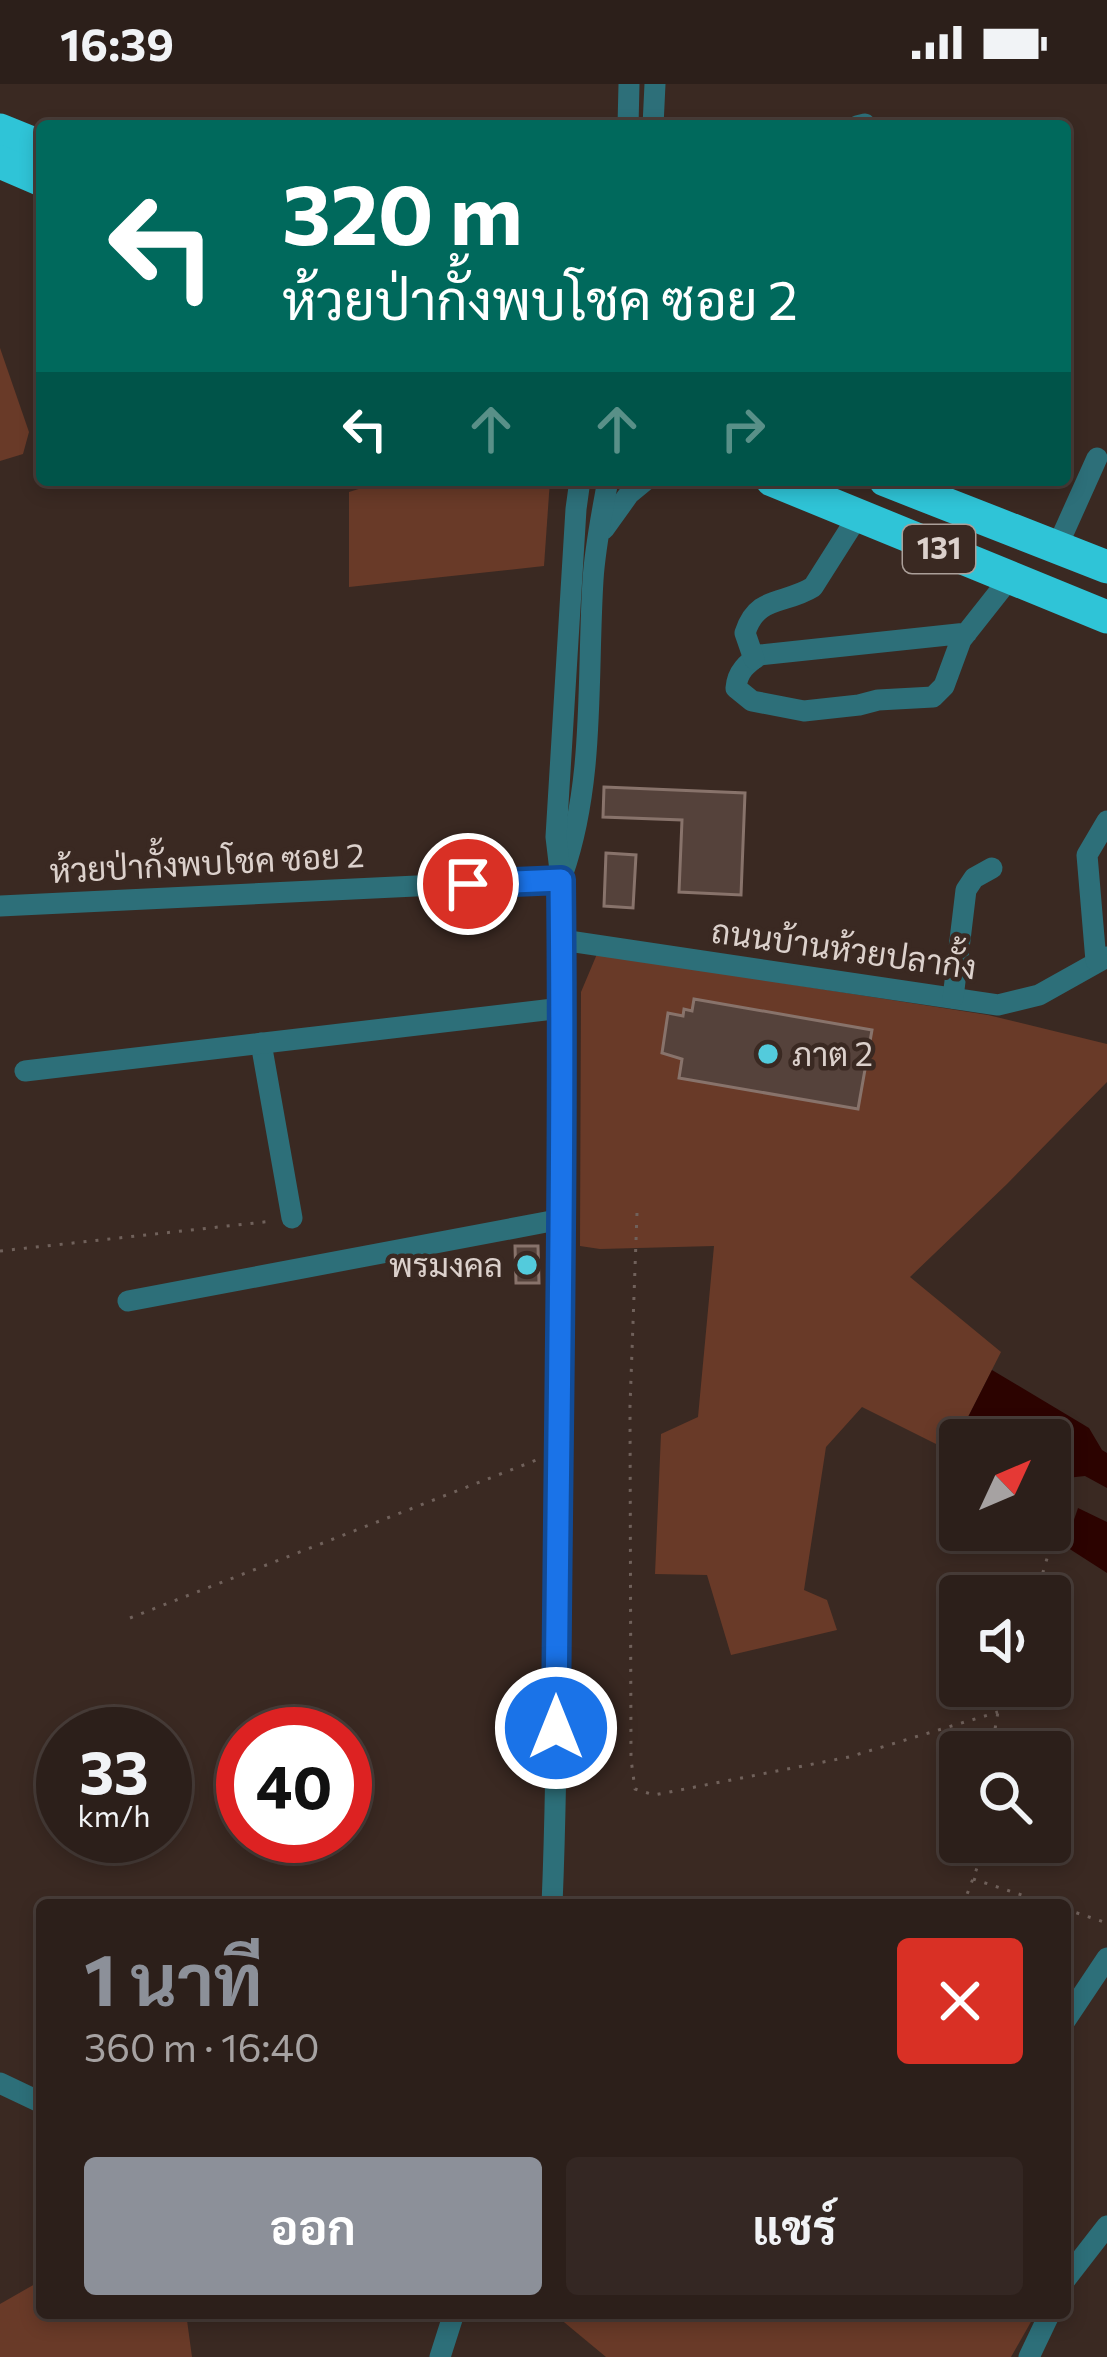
<!DOCTYPE html>
<html lang="th">
<meta charset="utf-8">
<style>
body{margin:0;font-family:Commissioner,Sarabun,sans-serif;background:#342723;color:#f1f3f6;height:100vh;display:flex;flex-direction:column;font-size:45px;white-space:nowrap}
*{box-sizing:border-box;margin:0}
p{font-size:39px;color:#a6a2a2}
.icon{flex:none;width:66px;height:66px;fill:none;stroke:currentColor;stroke-width:2;stroke-linecap:round;stroke-linejoin:round}
.map{position:relative;flex:1;overflow:hidden}
.details{position:absolute;left:36px;top:1815px;width:1035px;height:420px;display:flex;flex-direction:column;background:#2c1f1a;border-radius:12px;box-shadow:0 6px 18px #0003,0 0 0 3px #483d39}
.details>*{flex:none}
.hud{position:absolute;left:36px;top:36px;width:1035px;height:366px;border-radius:12px;box-shadow:0 6px 18px #0003,0 0 0 3px #483d39;background:#00695c;color:#fff;overflow:hidden}
.needle{width:78px;rotate:46deg}
.buttons{position:absolute;left:939px;top:1335px;display:grid;gap:24px}
.buttons a{display:grid;place-items:center;width:132px;height:132px;border-radius:12px;background:#2c1f1a;box-shadow:0 6px 18px #0003,0 0 0 3px #483d39;font-size:60px}
.speed{position:absolute;left:36px;top:1623px;display:flex;gap:24px;font-size:60px;font-weight:700;text-align:center}
.speed>*{display:grid;place-content:center;width:156px;height:156px;border-radius:50%;background:#2c1f1a;box-shadow:0 6px 18px #0003,0 0 0 3px #483d39;line-height:1}
.speed small{font-size:30px;font-weight:400}
.speed .limit{border:18px solid #d22;background:#fff;color:#111}
.pin{position:absolute;display:grid;place-items:center;width:102px;height:102px;color:#fff;margin:-51px;border:6px solid #fff;border-radius:50%;box-shadow:0 3px 12px #0007}
.me{position:absolute;width:132px;margin:-66px;rotate:0deg;stroke-linejoin:round;filter:drop-shadow(0 0 9px #0008)}
.turn{display:flex;align-items:center;gap:42px;height:252px;padding:0 48px;font-size:54px}
.turn .icon{width:156px;height:156px;stroke-width:2.5}
.turn b{display:block;font-size:84px;line-height:102px}
.lanes{display:flex;align-items:center;height:114px;padding:0 48px;background:#0003;justify-content:center;gap:60px;direction:ltr}
.lanes .off{opacity:.35}
.round{display:grid;place-items:center;flex:none;width:126px;height:126px;border-radius:12px;background:#342723}
.head{display:flex;align-items:center;justify-content:space-between;height:204px;padding:0 48px}
h1{font-size:72px;font-weight:700;line-height:90px;color:#8c9099}
.button{display:flex;gap:24px;margin-top:auto;padding:24px 48px}
.button a{flex:1;height:138px;border-radius:12px;background:#8c9099;color:#fff;font-size:48px;font-weight:700;line-height:138px;text-align:center}
.button a+a{background:#342723;color:#f1f3f6}
.status{display:flex;justify-content:space-between;align-items:center;height:84px;padding:0 60px;background:#2c1f1a;direction:ltr}
.status svg{height:33px;fill:currentColor}
.map>svg:first-child{display:block}
.green{fill:#693a28}
.water{fill:#2c0300}
.building{fill:#55423b;stroke:#88736b;stroke-width:3}
.lines{fill:none;stroke-linecap:round;stroke-linejoin:round}
.path{stroke:#70615b;stroke-width:3;stroke-dasharray:3 9;stroke-linecap:butt}
.minor{stroke:#2d6f79;stroke-width:21}
.highway{stroke:#2fc4d7;stroke-width:33}
.route-casing{stroke:#114b97;stroke-width:30}
.route{stroke:#1a73e8;stroke-width:21}
.poi-dot{fill:#53cbdc;stroke:#3a2922;stroke-width:4.5}
.labels{text-anchor:middle;stroke-width:9;stroke-linejoin:round;paint-order:stroke}
.shield{fill:#3a2922;stroke:#ab9f99;stroke-width:3}
.shield-label{font-size:30px;font-weight:bold;fill:#dcd1cc}
.street-label{font-size:33px;fill:#dcd1cc;stroke:#3a2922}
.poi-label{font-size:33px;fill:#dcd1cc;stroke:#3a2922;text-anchor:start}
</style>
<div class="status"><b>16:39</b><svg viewBox="0 0 49 12"><path d="M0 12V9h3v3zM5 12V6h3v6zM10 12V3h3v9zM15 12V0h3v12zM26 1h20v11H26zM47 4h2v5h-2z"/></svg></div>
<div class="map">
<svg width="1107" height="2273" viewBox="0 0 1107 2273">
<rect width="100%" height="100%" fill="#3a2922"/>
<!-- green -->
<g class="green">
<path d="M0,264l29,84 -6,22 -23,7z"/>
<path d="M387,396h163l-6,86 -195,21v-95z"/>
<path d="M597,870l391,61 119,29v38l-100,102 -97,93 91,75 -34,67 31,21h-38v16l-98,-49 -36,40 -22,143 23,10 10,30 -106,25 -24,-80 -52,-1 6,-140 37,-17 16,-171 -114,3 -20,-3 1,-254z"/>
<path d="M42,2196v33h144l6,44h-192v-53z"/>
<path d="M553,2229h483l-25,44h-405z"/>
</g>
<!-- water -->
<g class="water">
<path d="M992,1286l97,58 13,22 5,3v35l-22,-12 -28,3 -7,-4v-35h-52l-31,-21z"/>
<path d="M1078,1424l29,14v51l-42,-27z"/>
</g>
<!-- building -->
<g class="building">
<path d="M604,703l141,6 -4,102 -62,-3 3,-72 -79,-3z"/>
<path d="M606,769l30,2 -3,53 -29,-2z"/>
<path d="M694,915l178,31 -14,79 -179,-31 3,-19 -20,-6 6,-40 15,3 1,-7 8,2z"/>
<path d="M515,1162h23l1,37h-23z"/>
</g>
<g class="lines">
<!-- path -->
<g class="path">
<path d="M637,1129l-7,193 1,353 4,30 19,6 195,-38 149,-45"/>
<path d="M0,1167l273,-30"/>
<path d="M1036,1512l29,-99"/>
<path d="M130,1534l409,-159"/>
<path d="M991,1668l7,-40 10,-26"/>
<path d="M973,1795l79,26"/>
<path d="M963,1821l14,-37 3,-26"/>
<path d="M1065,1825l42,14"/>
</g>
<!-- minor -->
<g class="minor">
<path d="M628,42l1,-42"/>
<path d="M653,42l2,-42"/>
<path d="M857,42l8,-2"/>
<path d="M604,445l25,-35 17,-14"/>
<path d="M1057,463l40,-89"/>
<path d="M967,549l-207,22c-13,8 -23,17 -24,33l16,13 52,10 55,-6 19,-5 55,-3 11,-11 17,-46 49,-62"/>
<path d="M754,575l-9,-26c12,-38 39,-28 68,-46l45,-71"/>
<path d="M563,789c32,-92 24,-196 30,-293 2,-33 9,-67 15,-100"/>
<path d="M0,822l561,-27"/>
<path d="M562,856l436,65 41,-10 68,-38"/>
<path d="M1096,877l-9,-106 20,-34"/>
<path d="M953,914l13,-108 8,-12 18,-10"/>
<path d="M261,959l31,175"/>
<path d="M25,987l537,-63"/>
<path d="M128,1217l434,-82"/>
<path d="M552,1821c7,-168 4,-336 6,-504 2,-174 6,-347 3,-522l-5,-42 20,-328 4,-29"/>
<path d="M1065,1937l42,-63"/>
<path d="M0,1999l42,20"/>
<path d="M1065,2196l42,-54"/>
<path d="M440,2273l14,-44"/>
<path d="M1029,2273l21,-44"/>
</g>
<!-- highway -->
<g class="highway">
<path d="M0,46l42,17"/>
<path d="M0,78l42,18"/>
<path d="M772,396l335,137"/>
<path d="M885,396l222,87"/>
</g>
</g>
<g class="lines">
<defs>
<path id="route" d="M468,800l93,-4c3,282 -3,565 -5,848"/>
</defs>
<!-- route casing -->
<use href="#route" class="route-casing"/>
<!-- route -->
<use href="#route" class="route"/>
</g>
<!-- markers -->
<g class="poi-dot">
<circle cx="768" cy="970" r="12"/>
<circle cx="527" cy="1181" r="12"/>
</g>
<g class="labels">
<!-- shield labels -->
<rect class="shield" x="903" y="441" width="72" height="48" rx="9"/>
<g class="shield-label">
<text x="939" y="475">131</text>
</g>
<!-- street labels -->
<g class="street-label">
<text transform="translate(207 779) rotate(-3)" y="12">ห้วยป่ากั้งพบโชค ซอย 2</text>
<text transform="translate(844 865) rotate(8)" y="12">ถนนบ้านห้วยปลากั้ง</text>
</g>
<!-- poi labels -->
<g class="poi-label">
<text x="792" y="982">ภาต 2</text>
<text x="503" y="1193" text-anchor="end">พรมงคล</text>
</g>
</g>
</svg>
<div class="buttons">
<a><svg class="needle" viewBox="-14 -14 28 28"><path d="M0-13l5 13h-10z" fill="#e53935"/><path d="M0 13l5-13h-10z" fill="#a6a2a2"/></svg></a>
<a><svg class="icon" aria-label="sound" viewBox="0 0 24 24"><path d="M4 9h4l5-4v14l-5-4H4zM17 9q2 3 0 6"/></svg></a>
<a><svg class="icon" aria-label="search" viewBox="0 0 24 24"><circle cx="10" cy="10" r="6"/><path d="M15 15l6 6"/></svg></a>
</div>
<div class="speed"><div>33<small>km/h</small></div><div class="limit">40</div></div>
<div class="pin" style="left:468px;top:800px;background:#d93025"><svg class="icon" aria-label="arrive" viewBox="0 0 24 24"><path d="M6 21V4h12l-3 4 3 4H6"/></svg></div>
<svg class="me" style="left:556px;top:1644px" viewBox="-20 -20 40 40"><circle r="17" fill="#1a73e8" stroke="#fff" stroke-width="3"/><path d="M0-11L8 9 0 5-8 9z" fill="#fff"/></svg>
<div class="hud">
<div class="turn"><svg class="icon" aria-label="left" viewBox="0 0 24 24"><path d="M17 20v-9H6M10 6l-5 5 5 5"/></svg><div><b>320 m</b>ห้วยป่ากั้งพบโชค ซอย 2</div></div>
<div class="lanes"><svg class="icon" aria-label="left" viewBox="0 0 24 24"><path d="M17 20v-9H6M10 6l-5 5 5 5"/></svg><svg class="icon off" aria-label="ahead" viewBox="0 0 24 24"><path d="M12 20V5M6 11l6-6 6 6"/></svg><svg class="icon off" aria-label="ahead" viewBox="0 0 24 24"><path d="M12 20V5M6 11l6-6 6 6"/></svg><svg class="icon off" aria-label="right" viewBox="0 0 24 24"><path d="M7 20v-9h11M14 6l5 5-5 5"/></svg></div>
</div>
<section class="details">
<div class="head"><div><h1>1 นาที</h1><p>360 m · 16:40</p></div><a class="round" style="background:#d93025;color:#fff"><svg class="icon" aria-label="close" viewBox="0 0 24 24"><path d="M6 6l12 12M18 6L6 18"/></svg></a></div>
<div class="button"><a>ออก</a><a>แชร์</a></div>
</section>
</div>
